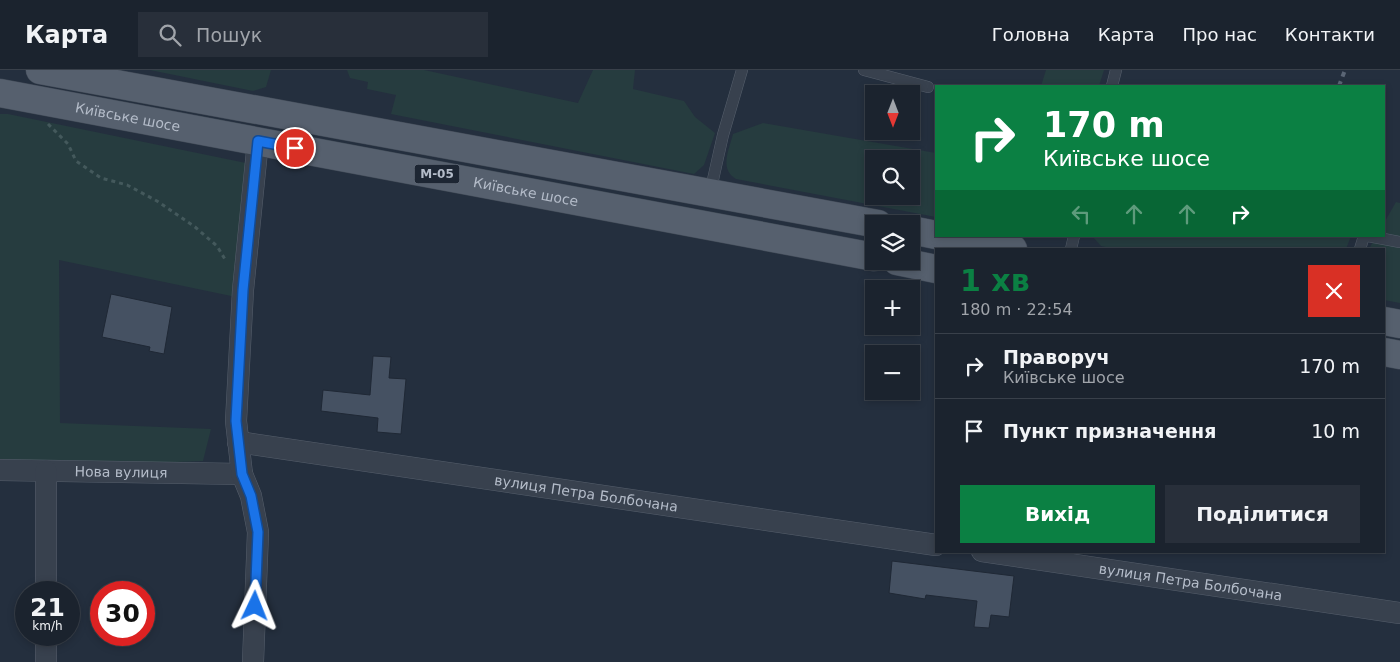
<!DOCTYPE html>
<html lang="uk">
<meta charset="utf-8">
<style>
body{margin:0;font-family:"DejaVu Sans",sans-serif;background:#282f3a;color:#f1f3f6;height:100vh;display:flex;flex-direction:column;font-size:19px;white-space:nowrap}
*{box-sizing:border-box;margin:0}
p{font-size:16px;color:#a0a4aa}
.icon{flex:none;width:28px;height:28px;fill:none;stroke:currentColor;stroke-width:2;stroke-linecap:round;stroke-linejoin:round}
.map{position:relative;flex:1;overflow:hidden}
.panel{position:absolute;left:935px;top:178px;width:450px;height:305px;display:flex;flex-direction:column;background:#1b232e;border-radius:0px;box-shadow:0 2px 8px #0003,0 0 0 1px #39404a}
.panel>*{flex:none}
.top-card{position:absolute;left:935px;top:15px;width:450px;height:152px;border-radius:0px;box-shadow:0 2px 8px #0003,0 0 0 1px #39404a;background:#0b8043;color:#fff;overflow:hidden}
.needle{width:32px;rotate:180deg}
.tools{position:absolute;left:865px;top:15px;display:grid;gap:10px}
.tools a{display:grid;place-items:center;width:55px;height:55px;border-radius:0px;background:#1b232e;box-shadow:0 2px 8px #0003,0 0 0 1px #39404a;font-size:25px}
.speed{position:absolute;left:15px;top:511px;display:flex;gap:10px;font-size:25px;font-weight:700;text-align:center}
.speed>*{display:grid;place-content:center;width:65px;height:65px;border-radius:50%;background:#1b232e;box-shadow:0 2px 8px #0003,0 0 0 1px #39404a;line-height:1}
.speed small{font-size:12px;font-weight:400}
.speed .limit{border:8px solid #d22;background:#fff;color:#111}
.pin{position:absolute;display:grid;place-items:center;width:42px;height:42px;color:#fff;margin:-21px;border:2px solid #fff;border-radius:50%;box-shadow:0 1px 5px #0007}
.me{position:absolute;width:55px;margin:-28px;rotate:2deg;stroke-linejoin:round;filter:drop-shadow(0 0 4px #0008)}
.turn{display:flex;align-items:center;gap:18px;height:105px;padding:0 25px;font-size:22px}
.turn .icon{width:65px;height:65px;stroke-width:2.5}
.turn b{display:block;font-size:35px;line-height:42px}
.lanes{display:flex;align-items:center;height:48px;padding:0 25px;background:#0003;justify-content:center;gap:25px;direction:ltr}
.lanes .off{opacity:.35}
.round{display:grid;place-items:center;flex:none;width:52px;height:52px;border-radius:0px;background:#282f3a}
.headline{display:flex;align-items:center;justify-content:space-between;height:85px;padding:0 25px}
h1{font-size:30px;font-weight:600;line-height:38px;color:#0b8043}
.primary-button{display:flex;gap:10px;margin-top:auto;padding:10px 25px}
.primary-button a{flex:1;height:58px;border-radius:0px;background:#0b8043;color:#fff;font-size:20px;font-weight:600;line-height:58px;text-align:center}
.primary-button a+a{background:#282f3a;color:#f1f3f6}
ul{padding:0;list-style:none}
li{display:flex;align-items:center;gap:15px;height:65px;padding:0 25px;border-top:1px solid #39404a}
li div{flex:1}
li b{display:block;font-size:19px}
li em{font-style:normal}
header{display:flex;align-items:center;gap:30px;box-sizing:border-box;height:70px;padding:0 25px;background:#1b232e;border-bottom:1px solid #39404a}
header strong{font-size:24px}
nav{display:flex;gap:28px;margin-inline-start:auto;font-size:18px}
.search{width:350px;height:45px;background:#282f3a;display:flex;align-items:center;gap:12px;box-sizing:border-box;padding:0 18px;border-radius:0px;color:#a0a4aa;font-size:19px}
.map>svg:first-child{display:block}
.green{fill:#263c3f;fill-rule:evenodd}
.building{fill:#455162;stroke:#1f2835}
.lines{fill:none;stroke-linecap:round;stroke-linejoin:round}
.lane-casing{stroke:#565f6c;stroke-width:12}
.street-casing{stroke:#565f6c;stroke-width:22}
.primary-casing{stroke:#414a57;stroke-width:29}
.path{stroke:#44595c;stroke-width:3;stroke-dasharray:4 4;stroke-linecap:butt}
.lane{stroke:#38414e;stroke-width:11}
.street{stroke:#38414e;stroke-width:21}
.primary{stroke:#56606e;stroke-width:28}
.rail{stroke:#5a6575;stroke-width:4;stroke-dasharray:5 5;stroke-linecap:butt}
.route-casing{stroke:#114b97;stroke-width:12}
.route{stroke:#1a73e8;stroke-width:9}
.labels{text-anchor:middle;stroke-width:4.5;stroke-linejoin:round;paint-order:stroke}
.shield{fill:#1d2633;stroke:#878f9c;stroke-width:1}
.shield-label{font-size:12px;font-weight:bold;fill:#b4bcc9}
.street-label{font-size:14px;fill:#b4bcc9;stroke:#1d2633}
</style>
<header>
<strong>Карта</strong>
<div class="search"><svg class="icon" aria-label="search" viewBox="0 0 24 24"><circle cx="10" cy="10" r="6"/><path d="M15 15l6 6"/></svg>Пошук</div>
<nav><a>Головна</a><a>Карта</a><a>Про нас</a><a>Контакти</a></nav>
</header>
<div class="map">
<svg width="1400" height="592" viewBox="0 0 1400 592">
<rect width="100%" height="100%" fill="#242f3e"/>
<!-- green -->
<g class="green">
<path d="M150,0h121l-5,17 -13,4z"/>
<path d="M347,0h77l154,33 15,-33h42l-2,19 51,12 11,16 20,16 -11,32 -10,9 -303,-60 5,-19 -29,-6 1,-7 -18,-4z"/>
<path d="M1046,0h58l-5,16h-58z"/>
<path d="M0,44h8l238,49 -10,134 -177,-37 1,163 151,6 -8,32 -161,6 -42,-2z"/>
<path d="M763,53l173,30v64l-200,-38c-17,-10 -7,-29 -3,-45zM874,89h37v37h-37z"/>
<path d="M1396,132l4,1v100l-16,-3v-51h-15l7,-13h8v-13z"/>
<path d="M1092,166h259l-5,13h-231l-14,-3z"/>
</g>
<!-- building -->
<g class="building">
<path d="M111,224l61,13 -8,47 -15,-3 1,-4 -48,-10z"/>
<path d="M373,286l18,1 -2,21 17,1 -5,55 -24,-2 1,-14 -57,-7 2,-21 47,5z"/>
<path d="M892,491l122,15 -5,41 -18,-2 -2,13 -15,-1 3,-26 -51,-6 -1,4 -36,-6z"/>
</g>
<g class="lines">
<defs>
<g id="lane">
<path d="M864,0l64,17"/>
<path d="M1112,16l4,-16"/>
<path d="M710,123l13,-58 19,-65"/>
<path d="M1368,166l32,6"/>
<path d="M1071,179l3,-13"/>
<path d="M1360,179l4,-13"/>
</g>
<g id="street">
<path id="s1" d="M238,372l698,103"/>
<path id="s2" d="M0,400l242,4"/>
<path d="M46,401v121"/>
<path id="s3" d="M982,481l418,62"/>
<path d="M46,565v27"/>
<path d="M253,592l5,-130 -7,-36 -9,-22 -6,-53 7,-131 15,-149"/>
</g>
<g id="primary">
<path d="M40,0l838,154"/>
<path id="s4" d="M0,23l874,164"/>
<path d="M911,160l25,5"/>
<path d="M945,166l68,13"/>
<path d="M897,191l39,8"/>
<path d="M1384,251l16,3"/>
<path d="M1384,282l16,3"/>
</g>
</defs>
<!-- lane casing -->
<use href="#lane" class="lane-casing"/>
<!-- street casing -->
<use href="#street" class="street-casing"/>
<!-- primary casing -->
<use href="#primary" class="primary-casing"/>
<!-- path -->
<path class="path" d="M48,54l20,20 8,17 25,17 26,7 30,16 38,26 22,19 9,15"/>
<!-- lane -->
<use href="#lane" class="lane"/>
<!-- street -->
<use href="#street" class="street"/>
<!-- primary -->
<use href="#primary" class="primary"/>
<!-- rail -->
<path class="rail" d="M1339,16l6,-16"/>
</g>
<g class="lines">
<defs>
<path id="route" d="M255,536l3,-74 -7,-36 -9,-22 -6,-53 7,-131 15,-149 37,7"/>
</defs>
<!-- route casing -->
<use href="#route" class="route-casing"/>
<!-- route -->
<use href="#route" class="route"/>
</g>
<g class="labels">
<!-- shield labels -->
<rect class="shield" x="414.5" y="94.5" width="45" height="19" rx="4"/>
<g class="shield-label">
<text x="437" y="108">М-05</text>
</g>
<!-- street labels -->
<g class="street-label">
<text dy="5" stroke="none"><textPath href="#s4" startOffset="130">Київське шосе</textPath></text>
<text dy="5" stroke="none"><textPath href="#s4" startOffset="535">Київське шосе</textPath></text>
<text dy="5" stroke="none"><textPath href="#s2" startOffset="121">Нова вулиця</textPath></text>
<text dy="5" stroke="none"><textPath href="#s1" startOffset="352">вулиця Петра Болбочана</textPath></text>
<text dy="5" stroke="none"><textPath href="#s3" startOffset="211">вулиця Петра Болбочана</textPath></text>
</g>
</g>
</svg>
<div class="tools">
<a><svg class="needle" viewBox="-14 -14 28 28"><path d="M0-13l5 13h-10z" fill="#e53935"/><path d="M0 13l5-13h-10z" fill="#a0a4aa"/></svg></a>
<a><svg class="icon" aria-label="search" viewBox="0 0 24 24"><circle cx="10" cy="10" r="6"/><path d="M15 15l6 6"/></svg></a>
<a><svg class="icon" aria-label="layers" viewBox="0 0 24 24"><path d="M12 4l9 5-9 5-9-5zM3 14l9 5 9-5"/></svg></a>
<a>+</a>
<a>−</a>
</div>
<div class="speed"><div>21<small>km/h</small></div><div class="limit">30</div></div>
<div class="pin" style="left:295px;top:78px;background:#d93025"><svg class="icon" aria-label="arrive" viewBox="0 0 24 24"><path d="M6 21V4h12l-3 4 3 4H6"/></svg></div>
<svg class="me" style="left:255px;top:536px" viewBox="-20 -20 40 40"><path d="M0-17L14 15 0 8-14 15z" fill="#1a73e8" stroke="#fff" stroke-width="4"/></svg>
<div class="top-card">
<div class="turn"><svg class="icon" aria-label="right" viewBox="0 0 24 24"><path d="M7 20v-9h11M14 6l5 5-5 5"/></svg><div><b>170 m</b>Київське шосе</div></div>
<div class="lanes"><svg class="icon off" aria-label="left" viewBox="0 0 24 24"><path d="M17 20v-9H6M10 6l-5 5 5 5"/></svg><svg class="icon off" aria-label="ahead" viewBox="0 0 24 24"><path d="M12 20V5M6 11l6-6 6 6"/></svg><svg class="icon off" aria-label="ahead" viewBox="0 0 24 24"><path d="M12 20V5M6 11l6-6 6 6"/></svg><svg class="icon" aria-label="right" viewBox="0 0 24 24"><path d="M7 20v-9h11M14 6l5 5-5 5"/></svg></div>
</div>
<section class="panel">
<div class="headline"><div><h1>1 хв</h1><p>180 m · 22:54</p></div><a class="round" style="background:#d93025;color:#fff"><svg class="icon" aria-label="close" viewBox="0 0 24 24"><path d="M6 6l12 12M18 6L6 18"/></svg></a></div>
<ul>
<li><svg class="icon" aria-label="right" viewBox="0 0 24 24"><path d="M7 20v-9h11M14 6l5 5-5 5"/></svg><div><b>Праворуч</b><p>Київське шосе</p></div><em>170 m</em></li>
<li><svg class="icon" aria-label="arrive" viewBox="0 0 24 24"><path d="M6 21V4h12l-3 4 3 4H6"/></svg><div><b>Пункт призначення</b></div><em>10 m</em></li>
</ul>
<div class="primary-button"><a>Вихід</a><a>Поділитися</a></div>
</section>
</div>
